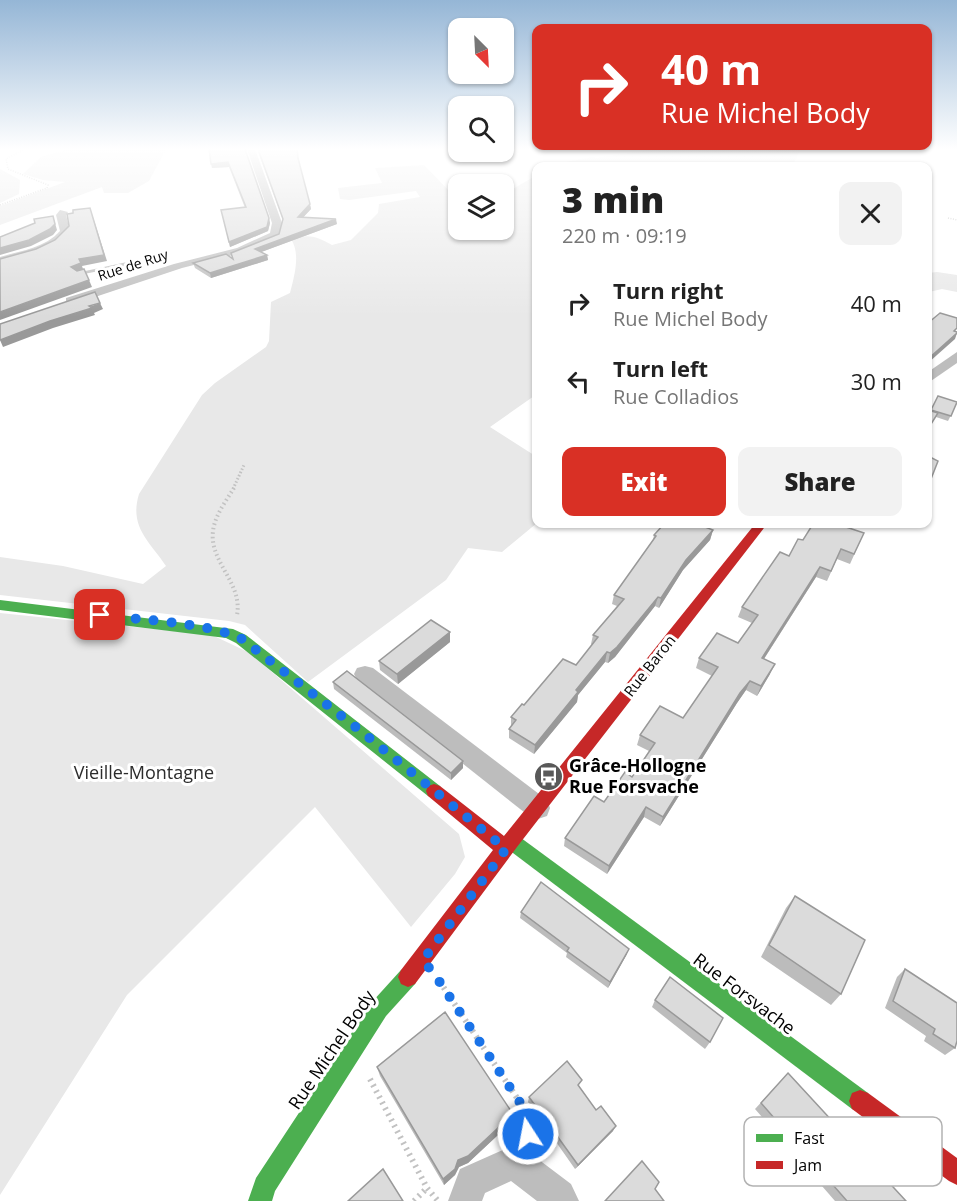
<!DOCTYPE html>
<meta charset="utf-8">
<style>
body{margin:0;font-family:"Open Sans",sans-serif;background:#f2f2f2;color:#222;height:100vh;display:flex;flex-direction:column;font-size:22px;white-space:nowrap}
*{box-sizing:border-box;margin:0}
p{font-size:20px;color:#767676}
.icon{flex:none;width:33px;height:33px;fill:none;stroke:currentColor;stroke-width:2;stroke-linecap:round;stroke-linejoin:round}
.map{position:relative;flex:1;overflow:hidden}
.side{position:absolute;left:532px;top:162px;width:400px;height:366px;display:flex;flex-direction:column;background:#fff;border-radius:12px;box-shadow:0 2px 4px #0004}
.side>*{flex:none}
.hud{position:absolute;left:532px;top:24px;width:400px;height:126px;border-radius:12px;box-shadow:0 2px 4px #0004;background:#d93025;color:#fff;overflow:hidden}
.needle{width:39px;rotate:156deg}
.controls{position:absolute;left:448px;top:18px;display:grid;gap:12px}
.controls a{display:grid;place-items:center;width:66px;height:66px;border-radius:12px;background:#fff;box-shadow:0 2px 4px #0004;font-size:30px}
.pin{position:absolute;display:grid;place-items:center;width:51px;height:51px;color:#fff;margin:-26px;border-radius:12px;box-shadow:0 3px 9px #0006}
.me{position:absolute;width:66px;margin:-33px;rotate:349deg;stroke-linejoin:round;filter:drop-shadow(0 0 4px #0008)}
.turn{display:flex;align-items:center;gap:21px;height:126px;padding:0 30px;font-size:27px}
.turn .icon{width:78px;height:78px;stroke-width:2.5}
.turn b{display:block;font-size:42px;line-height:51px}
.round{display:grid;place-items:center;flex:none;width:63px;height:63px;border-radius:12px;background:#f2f2f2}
.headline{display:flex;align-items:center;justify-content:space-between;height:102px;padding:0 30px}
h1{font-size:36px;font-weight:800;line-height:45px}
.button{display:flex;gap:12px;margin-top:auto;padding:12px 30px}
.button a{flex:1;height:69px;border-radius:12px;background:#d93025;color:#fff;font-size:24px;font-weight:800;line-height:69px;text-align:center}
.button a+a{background:#f2f2f2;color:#222}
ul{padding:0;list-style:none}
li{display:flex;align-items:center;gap:18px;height:78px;padding:0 30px}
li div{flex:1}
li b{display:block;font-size:22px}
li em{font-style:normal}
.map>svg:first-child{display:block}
.green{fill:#e8e8e8}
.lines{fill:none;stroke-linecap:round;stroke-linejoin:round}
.path-far3{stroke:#c2c2c2;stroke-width:1.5;stroke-dasharray:1 1.5;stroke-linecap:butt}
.path-far2{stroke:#c2c2c2;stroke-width:3;stroke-dasharray:1.5 2;stroke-linecap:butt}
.path-far1{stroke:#c2c2c2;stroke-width:4;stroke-dasharray:1.5 3;stroke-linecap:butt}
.path{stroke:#c2c2c2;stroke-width:6;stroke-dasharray:2 4.5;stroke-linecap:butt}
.lane{fill:#bdbdbd;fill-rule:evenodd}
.street{fill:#bdbdbd;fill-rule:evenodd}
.fast{fill:#4caf50;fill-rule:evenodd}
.jam{fill:#c62828;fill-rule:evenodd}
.wall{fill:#bcbcbc}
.shaded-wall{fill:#999}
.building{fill:#dbdbdb;stroke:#999;stroke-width:1.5}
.route{stroke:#1a73e8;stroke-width:10;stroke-dasharray:0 18}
.labels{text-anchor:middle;stroke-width:6;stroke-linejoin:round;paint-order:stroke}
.far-street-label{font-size:14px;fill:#000;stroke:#fff}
.street-label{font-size:15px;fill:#000;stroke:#fff}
.near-poi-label{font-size:18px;font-weight:bold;fill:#000;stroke:#fff;text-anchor:start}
.near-park-label{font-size:18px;fill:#2c2c2c;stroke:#fff}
.near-street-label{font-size:18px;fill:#000;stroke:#fff}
.key{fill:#fff;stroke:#b2b2b2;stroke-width:1.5}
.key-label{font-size:16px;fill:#000}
</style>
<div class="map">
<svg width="957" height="1201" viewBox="0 0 957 1201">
<rect width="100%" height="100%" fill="#fff"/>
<!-- green -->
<g class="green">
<path d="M68,149h98l-17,32 -21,12h-24l-2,-6 -102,38v-19l65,-24 -22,-2 -20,-6 18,-17z"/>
<path d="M655,149h145l-7,17h-250l50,-9 3,1z"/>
<path d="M424,165l32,33h3v32h45v-36l33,-19v219l-47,33 47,30v66l-35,29 -34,-4 -22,32 -138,102 -63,-57 -16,-4 -229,-26v-38l63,9 80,18 23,-18c-17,-25 -37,-39 -27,-72l63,-99 13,-12 51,-36 3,-6 2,-39 19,-9c4,-16 11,-39 1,-54 18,-5 25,-3 41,6l19,-5 27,-27 1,-9 41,-7 -4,-6 -67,9 -9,-1 -2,-11 44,-5 -7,-15z"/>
<path d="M0,169l20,11 -1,14 -19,9z"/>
<path d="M937,272l20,3v17l-15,-3 -13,3v-19z"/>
<path d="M0,613l212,22 38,18 209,181 6,23 -10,17 -44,53 -96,-120 -188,188 -127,200z"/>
</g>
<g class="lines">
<!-- path-far3 -->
<g class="path-far3">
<path d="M0,205l47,-17 1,-3 -40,-16 -2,-10 19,-10"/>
<path d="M948,218l9,2"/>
</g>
<!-- path-far2 -->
<path class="path-far2" d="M233,489l11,-24"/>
<!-- path-far1 -->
<path class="path-far1" d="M234,488c-8,13 -19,27 -21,43 -4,31 30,52 24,84"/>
<!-- path -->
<g class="path">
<path d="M440,982l89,134 -1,24"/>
<path d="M370,1079l57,109 11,13"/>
<path d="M414,1201l13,-13"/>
</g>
<!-- lane -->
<path class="lane" d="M127,262l2,1v2l-50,10 -3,-2z"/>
<!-- street -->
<g class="street">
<path d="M247,149h8l27,74 -3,14 -34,15 -63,16 -108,36h-8v-6l108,-34 63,-16 33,-15 2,-10z"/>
<path d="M60,210l8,2 -2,3 4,16c-16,21 -46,27 -70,33v-7c20,-6 45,-9 60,-26l-4,-16z"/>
<path d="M957,352v11l-29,20v-11z"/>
<path d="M365,666l8,2 174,132 3,8 -3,8 -9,3 -9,-3 -172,-136 -3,-6 3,-6z"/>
<path d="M514,1145l12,5 45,34 8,17h-42l-26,-20 -26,12 -3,8h-34l12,-32z"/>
</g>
<!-- fast -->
<g class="fast">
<path d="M0,600l233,29 13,6 194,151 2,5 -2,5 -6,2 -6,-2 -192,-153 -10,-5 -226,-28z"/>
<path d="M511,833l6,2 351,258 3,8 -3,8 -8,3 -8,-3 -347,-262 -3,-6 3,-6z"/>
<path d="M408,967l7,3 3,7 -3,7 -29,32 -111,175 -3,10h-24l8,-23 116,-176 29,-32z"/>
</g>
<!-- jam -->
<g class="jam">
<path d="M755,524h12l-250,323 -102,137 -7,3 -7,-3 -3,-7 3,-7 92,-120 -65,-54 -2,-5 2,-5 6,-2 6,2 64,50z"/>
<path d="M860,1090l8,3 89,65v27l-8,-4 -97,-72 -3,-8 3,-8z"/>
</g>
</g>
<!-- wall -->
<g class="wall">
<path d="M245,149l25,74 -2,8 -38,16 -9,-37 24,-2 -16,-41 -17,1z"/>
<path d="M257,149h40l1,11 13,49 -8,8 34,7 -76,28 6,3 1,5 -57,18 -16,-10 -2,-5 40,-4 46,-25 4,-14z"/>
<path d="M957,403l-9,18 -12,-4 -5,-6z"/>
<path d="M664,524h50l-5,5 4,1 -3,10 -27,30 -24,38 -4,-2 -40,51 -7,6 -3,-1 -27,33 -1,7 -43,52 -25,-16v-9l2,-3v-9l65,-52 16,-20 -1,-1 2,-9 24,-29 -5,-2 2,-9 39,-55 1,-5z"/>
<path d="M864,533l-14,31 -13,-5 -10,22 -11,-4 -52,82 6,15 -13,22 -11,-6 -9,13 -77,123 -16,-9 -37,57 -43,-28 1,-8 67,-61 17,-26 -12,-6 3,-10 43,-17 29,-42 -16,-8 3,-10 39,-15 14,-20 -14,-6 4,-10 61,-67z"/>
<path d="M450,632v10l-52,42 -18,-14 -1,-9z"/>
<path d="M333,682l130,86 -12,12 -117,-91z"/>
<path d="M795,896l46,98 -10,11 -70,-48 25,-49z"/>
<path d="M521,912l106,42 -19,34 -42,-31 1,-4 -47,-35z"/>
<path d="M905,969l50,79 -10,7 -21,-14 2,-5 -41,-28 12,-31z"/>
<path d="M655,1000l55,42 -5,7 -53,-42z"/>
<path d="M377,1067l135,55 -44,41 -9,4 -4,8 -11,10 -64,-109z"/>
<path d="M788,1073l118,128h-71l-80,-92z"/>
<path d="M579,1086l17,24 17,21 -38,38 -47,-67 1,-5z"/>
</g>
<!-- shaded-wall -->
<g class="shaded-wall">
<path d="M228,162l1,5 -17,1 -1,-4z"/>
<path d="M310,204l1,5 -12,13 -1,-5z"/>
<path d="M90,208l17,53 -25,5 1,3 -9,4 -3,-6z"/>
<path d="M53,216l4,14 -4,5 -22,11 -31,9v-7z"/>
<path d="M269,218l1,5 -2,8 -38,16 -1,-5z"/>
<path d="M336,219l1,5 -81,30 -1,-5z"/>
<path d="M267,255l1,5 -57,18 -1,-5z"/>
<path d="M89,280l3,7 -92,33v-8z"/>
<path d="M100,303l3,6 -9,4 1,2 -42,13 -50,19 -3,-7 50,-19z"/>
<path d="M957,333l-2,6 -27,24v-4z"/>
<path d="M708,524h6l-12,13 3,-10z"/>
<path d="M713,530l-3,10 -27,30 -24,38 2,-10 25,-38z"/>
<path d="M820,567l-4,10 -58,91 4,-10z"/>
<path d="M658,597l-3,9 -40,51 -7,6 2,-10z"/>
<path d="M450,632v10l-52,42 -1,-10z"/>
<path d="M607,652l-2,10 -27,33 -1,7 -43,52 1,-9 41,-55z"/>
<path d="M775,664l-5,10 -13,22 4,-10z"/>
<path d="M750,681l-4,9 -9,13 -77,123 3,-9 77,-124z"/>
<path d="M463,761v7l-12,12v-7z"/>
<path d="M646,807l-2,10 -37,57 2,-8z"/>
<path d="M629,949l-2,5 -19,34 2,-6z"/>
<path d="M513,1114l-1,8 -44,41 -9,4 -4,8 -11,10 -1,-6 15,-19z"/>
<path d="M616,1126l-3,5 -38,38 3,-4z"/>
</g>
<!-- building -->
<g class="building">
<path d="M209,149h36l24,69 -2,9 -38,15 -8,-32 25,-3 -18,-45 -17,2z"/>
<path d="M258,149h39l1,9 12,46 -12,13 38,2 -81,30 12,6 -57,18 -17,-10 33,-9 7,5 -2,-6 48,-19 4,-15z"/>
<path d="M90,208l14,47 -25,4 2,4 -10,4 6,4 7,-2 5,11 -89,32v-53l36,-10 19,-9 14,-14 -2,-12 6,-1v-3z"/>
<path d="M53,216l2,8 -5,5 -21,11 -29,8v-11l35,-14 -1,-4z"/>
<path d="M95,292l5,11 -11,3 3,2 -42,13 -50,19v-16z"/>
<path d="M940,313l17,5v10l-3,3 3,1v1l-29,26v-36z"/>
<path d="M938,396l19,6 -6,14 -20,-6z"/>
<path d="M928,410l10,3 -10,16z"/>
<path d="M928,456l10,5 -7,18 -3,5z"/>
<path d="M664,524h44l-3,3 8,3 -27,30 -25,38 -3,-1 -41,50 -7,6 -3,-1 -31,38 2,2 -43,53 -26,-16 7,-9 -5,-3 11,-13 2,1 39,-46 13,6 22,-28 -5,-2 31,-36 -10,-4 42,-59 -2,-1z"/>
<path d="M813,524h24l27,9 -10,21 -13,-5 -10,22 -11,-4 -58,91 13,6 -14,22 -11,-5 -10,12 -77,124 -17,-10 -37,59 -44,-28 29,-42 10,6 21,-30 7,5 23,-34 -15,-8 20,-29 23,12 35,-51 -19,-9 18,-25 21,10 20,-28 -16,-8 38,-55 9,4 9,-17 5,1z"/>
<path d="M431,620l19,12 -53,42 -18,-13z"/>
<path d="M347,671l116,90 -12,12 -118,-91z"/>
<path d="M541,882l88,67 -19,33 -43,-31 2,-3 -48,-36z"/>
<path d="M795,896l70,44 -24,54 -72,-49z"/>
<path d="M905,969l52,34v38l-2,7 -22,-14 2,-5 -42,-28z"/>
<path d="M670,977l53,41 -13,24 -55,-42z"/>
<path d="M445,1012l68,102 -45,42 -10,4 -3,9 -12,10 -66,-112z"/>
<path d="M567,1061l15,19 -4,5 18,25 5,-4 15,20 -38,39 -49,-68z"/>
<path d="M788,1073l118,128h-59l-86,-98z"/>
<path d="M642,1161l17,21 -4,7 9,12h-59z"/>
<path d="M383,1169l20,32h-55z"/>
</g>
<!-- sky -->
<linearGradient id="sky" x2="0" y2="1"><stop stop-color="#95b6d6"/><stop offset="0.47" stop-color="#fff"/><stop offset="1" stop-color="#fff" stop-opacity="0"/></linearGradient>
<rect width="957" height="317" fill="url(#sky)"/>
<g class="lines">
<!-- route -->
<path class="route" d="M100,615c40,5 106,7 142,24l120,93 144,117 -83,111 14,18 92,138 -1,18"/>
</g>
<!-- icons -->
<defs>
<symbol id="bus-disc" viewBox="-11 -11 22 22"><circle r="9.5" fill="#595959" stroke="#fff"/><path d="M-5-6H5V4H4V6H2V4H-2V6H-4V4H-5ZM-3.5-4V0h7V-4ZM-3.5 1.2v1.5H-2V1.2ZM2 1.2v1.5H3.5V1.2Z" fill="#fff"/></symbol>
</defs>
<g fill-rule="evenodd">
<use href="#bus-disc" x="532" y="760" width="33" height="33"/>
</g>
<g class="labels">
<!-- far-street labels -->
<g class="far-street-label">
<text transform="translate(133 265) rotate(-18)" y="5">Rue de Ruy</text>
</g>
<!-- street labels -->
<g class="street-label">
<text transform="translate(650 666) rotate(-52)" y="5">Rue Baron</text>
</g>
<!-- near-poi labels -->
<g class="near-poi-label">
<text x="569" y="772">Grâce-Hollogne<tspan x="569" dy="21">Rue Forsvache</tspan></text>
</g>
<!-- near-park labels -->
<g class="near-park-label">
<text x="144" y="779">Vieille-Montagne</text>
</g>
<!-- near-street labels -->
<g class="near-street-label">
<text transform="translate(744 994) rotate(37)" y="6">Rue Forsvache</text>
<text transform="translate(332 1050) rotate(-56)" y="6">Rue Michel Body</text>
</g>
</g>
<!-- legend -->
<rect x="744" y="1117" width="198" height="69" rx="9" class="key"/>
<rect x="756" y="1134" width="27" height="8" fill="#4caf50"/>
<rect x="756" y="1161" width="27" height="8" fill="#c62828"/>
<g class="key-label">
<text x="794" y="1144">Fast</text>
<text x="794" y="1171">Jam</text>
</g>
</svg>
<div class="controls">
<a><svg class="needle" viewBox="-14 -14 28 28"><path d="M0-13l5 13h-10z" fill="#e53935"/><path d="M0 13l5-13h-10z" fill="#767676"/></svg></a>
<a><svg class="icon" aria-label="search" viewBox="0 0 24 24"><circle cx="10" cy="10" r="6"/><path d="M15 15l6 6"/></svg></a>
<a><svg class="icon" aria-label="layers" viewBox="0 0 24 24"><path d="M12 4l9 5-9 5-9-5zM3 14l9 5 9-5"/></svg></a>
</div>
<div class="pin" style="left:100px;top:615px;background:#d93025"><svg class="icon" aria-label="arrive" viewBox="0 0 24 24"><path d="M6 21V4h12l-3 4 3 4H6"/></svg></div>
<svg class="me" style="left:528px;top:1134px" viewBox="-20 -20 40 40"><circle r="17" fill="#1a73e8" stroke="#fff" stroke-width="3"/><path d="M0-11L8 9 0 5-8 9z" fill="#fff"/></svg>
<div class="hud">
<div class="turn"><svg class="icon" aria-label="right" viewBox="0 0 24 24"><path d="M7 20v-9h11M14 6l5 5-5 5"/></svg><div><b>40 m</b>Rue Michel Body</div></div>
</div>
<section class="side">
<div class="headline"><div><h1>3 min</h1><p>220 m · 09:19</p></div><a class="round"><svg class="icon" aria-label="close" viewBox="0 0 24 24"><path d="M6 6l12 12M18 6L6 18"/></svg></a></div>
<ul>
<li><svg class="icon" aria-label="right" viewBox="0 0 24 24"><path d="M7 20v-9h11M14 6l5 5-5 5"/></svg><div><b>Turn right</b><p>Rue Michel Body</p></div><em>40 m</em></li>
<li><svg class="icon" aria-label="left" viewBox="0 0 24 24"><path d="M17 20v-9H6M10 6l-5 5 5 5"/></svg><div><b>Turn left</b><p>Rue Colladios</p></div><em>30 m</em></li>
</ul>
<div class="button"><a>Exit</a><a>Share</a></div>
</section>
</div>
